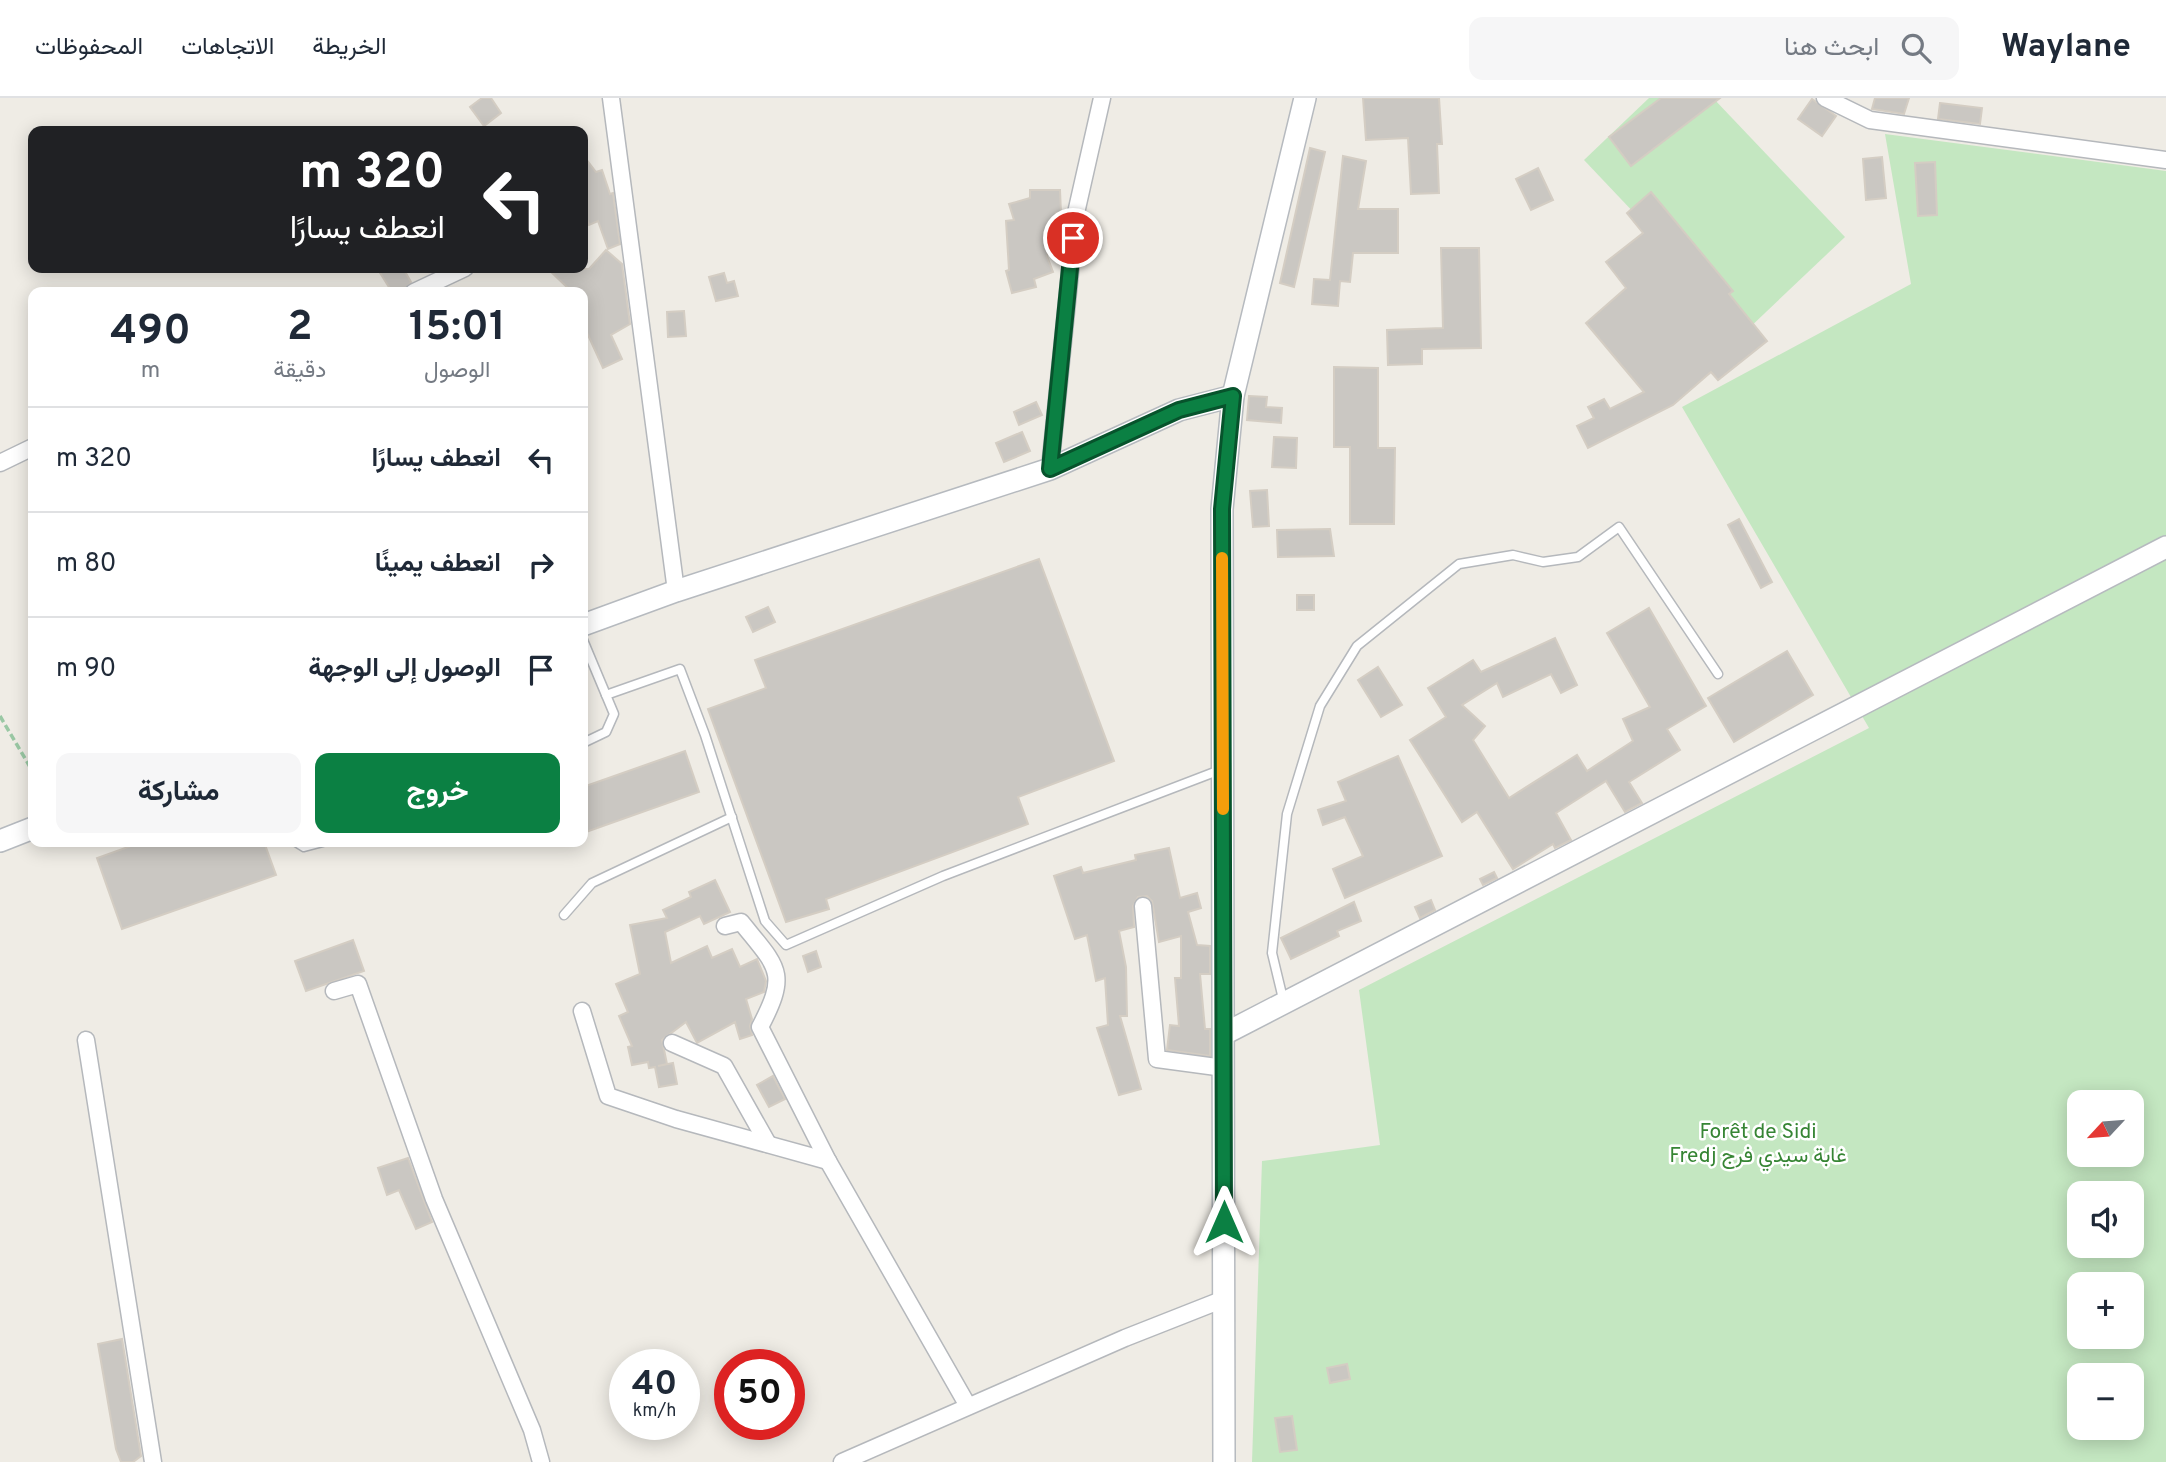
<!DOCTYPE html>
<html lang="ar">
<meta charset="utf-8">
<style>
body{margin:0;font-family:Overpass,Vazirmatn,sans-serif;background:#f6f6f7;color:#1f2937;direction:rtl;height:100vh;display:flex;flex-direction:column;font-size:26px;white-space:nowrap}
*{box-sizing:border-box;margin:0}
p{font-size:23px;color:#747a83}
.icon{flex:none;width:38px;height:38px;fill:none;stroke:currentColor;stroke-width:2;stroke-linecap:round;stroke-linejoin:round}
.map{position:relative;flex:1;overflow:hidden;direction:ltr}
.sheet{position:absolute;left:28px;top:189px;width:560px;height:560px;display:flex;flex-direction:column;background:#fff;border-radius:14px;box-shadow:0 4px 18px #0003;direction:rtl}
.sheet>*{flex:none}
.banner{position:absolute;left:28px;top:28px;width:560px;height:147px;border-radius:14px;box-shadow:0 4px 18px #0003;direction:rtl;background:#202124;color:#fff;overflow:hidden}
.needle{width:46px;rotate:244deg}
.controls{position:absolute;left:2067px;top:992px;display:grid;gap:14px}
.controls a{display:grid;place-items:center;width:77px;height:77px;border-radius:14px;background:#fff;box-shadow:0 4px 18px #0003;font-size:35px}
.speed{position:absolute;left:609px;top:1251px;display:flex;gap:14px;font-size:35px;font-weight:700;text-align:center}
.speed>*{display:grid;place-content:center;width:91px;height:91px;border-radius:50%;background:#fff;box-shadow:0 4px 18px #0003;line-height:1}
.speed small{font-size:18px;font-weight:400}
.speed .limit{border:10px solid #d22;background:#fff;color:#111}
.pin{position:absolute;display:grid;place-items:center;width:60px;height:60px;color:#fff;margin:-30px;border:4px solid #fff;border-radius:50%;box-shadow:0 2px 7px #0007}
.me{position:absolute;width:77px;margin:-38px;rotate:0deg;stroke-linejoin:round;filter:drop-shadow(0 0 5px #0008)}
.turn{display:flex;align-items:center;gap:24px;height:147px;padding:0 28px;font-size:32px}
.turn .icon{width:91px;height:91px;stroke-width:2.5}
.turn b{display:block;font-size:49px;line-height:60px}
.eta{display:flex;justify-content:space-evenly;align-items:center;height:119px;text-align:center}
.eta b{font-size:42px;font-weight:700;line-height:49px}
.button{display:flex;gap:14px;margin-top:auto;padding:14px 28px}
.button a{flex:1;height:80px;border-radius:14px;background:#0b8043;color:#fff;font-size:28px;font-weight:700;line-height:80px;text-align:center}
.button a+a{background:#f6f6f7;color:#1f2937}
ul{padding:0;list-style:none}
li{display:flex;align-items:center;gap:21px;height:105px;padding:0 28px;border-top:2px solid #e0e1e3}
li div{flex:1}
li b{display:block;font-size:26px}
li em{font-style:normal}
header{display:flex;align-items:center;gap:42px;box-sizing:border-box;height:98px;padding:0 35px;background:#fff;border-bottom:2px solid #e0e1e3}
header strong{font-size:33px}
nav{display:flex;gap:38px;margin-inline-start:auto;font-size:24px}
.search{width:490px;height:63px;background:#f6f6f7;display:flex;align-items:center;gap:18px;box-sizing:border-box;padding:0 24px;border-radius:14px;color:#747a83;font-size:26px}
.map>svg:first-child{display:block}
.green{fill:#c4e7c1;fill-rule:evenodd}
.building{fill:#cac7c2;stroke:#d4cdc3;stroke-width:2}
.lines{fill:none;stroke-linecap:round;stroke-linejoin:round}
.lane-casing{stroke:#b5b8bc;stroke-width:11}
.street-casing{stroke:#b5b8bc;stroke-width:19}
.secondary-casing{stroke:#b6babf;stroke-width:24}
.path{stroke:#9ac8a4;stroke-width:3.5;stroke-dasharray:7 3.5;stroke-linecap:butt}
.lane{stroke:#fff;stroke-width:8}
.street{stroke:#fff;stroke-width:16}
.secondary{stroke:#fff;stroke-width:21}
.route-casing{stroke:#07532c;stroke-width:18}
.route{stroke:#0b8043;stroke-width:12}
.slow{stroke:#f59e0b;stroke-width:12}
.labels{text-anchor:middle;stroke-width:5;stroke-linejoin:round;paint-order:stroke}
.park-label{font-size:21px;fill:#368534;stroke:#fff}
</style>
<header>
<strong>Waylane</strong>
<div class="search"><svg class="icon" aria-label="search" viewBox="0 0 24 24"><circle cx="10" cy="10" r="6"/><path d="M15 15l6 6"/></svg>ابحث هنا</div>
<nav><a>الخريطة</a><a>الاتجاهات</a><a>المحفوظات</a></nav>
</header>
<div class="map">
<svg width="2166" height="1364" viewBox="0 0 2166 1364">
<rect width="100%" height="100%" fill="#efece5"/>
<!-- green -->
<g class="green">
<path d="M1649,0h64l132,139 -99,94 -162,-171z"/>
<path d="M1885,36l281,37v1291h-914l10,-301 118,-16 -21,-155 510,-262 -187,-321 229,-123zM2079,1004h53v53h-53zM2079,1096h53v52h-53zM2079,1186h53v53h-53zM2079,1278h53v52h-53z"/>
</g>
<!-- building -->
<g class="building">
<path d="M482,0h9l10,15 -17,13 -14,-19z"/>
<path d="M1363,0h76l3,46h-5l2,49 -28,1 -3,-56 -42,2z"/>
<path d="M1661,0h59l-89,68 -22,-29z"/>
<path d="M1875,0h34l-5,16 -32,-5z"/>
<path d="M1812,1l24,17 -14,20 -24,-17z"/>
<path d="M1940,5l42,5 -2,16 -42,-5z"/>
<path d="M1310,50l15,4 -31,135 -14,-4z"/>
<path d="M583,57l13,17 6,-2 8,24 3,-1 7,51 -12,5 -10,-28 -9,4 -6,-18z"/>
<path d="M1343,58l23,5 -8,48h40v44h-45l-3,29 -10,-1 -2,25 -26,-2 2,-25 16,1z"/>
<path d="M1882,59l4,41 -20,2 -3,-41z"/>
<path d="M1935,64l2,53 -19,1 -3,-53z"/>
<path d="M1538,70l15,32 -22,10 -15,-31z"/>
<path d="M1030,92h30l1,23h-5l2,27h-6l-5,16 6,16 -19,7 2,8 -24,6 -6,-22 3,-1 -3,-49 8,-1 -5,-16 21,-6z"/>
<path d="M1651,94l82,99 -4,3 38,47 -49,39 -7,-8 -38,33 -85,43 -11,-22 17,-8 -6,-11 16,-8 6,10 34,-17 -58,-69 40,-35 -20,-26 37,-29 -16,-20z"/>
<path d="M1441,150h38l2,100 -59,1v15l-34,1 -1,-35 56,-2z"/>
<path d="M606,152l16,14 8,60 -19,11 11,24 -19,9 -20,-44v-32h-11l-25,-24 42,1z"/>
<path d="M377,170h26l8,14 -7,10h-12z"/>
<path d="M724,175l3,10 7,-2 4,15 -22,5 -7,-24z"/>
<path d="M684,213l2,25 -18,1 -1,-25z"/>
<path d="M1334,269l44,1v80h17l-1,76h-44v-77h-16z"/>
<path d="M1249,298l18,1 -1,10 16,1 -1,15 -34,-3z"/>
<path d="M1036,304l6,13 -23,10 -5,-13z"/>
<path d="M1022,334l8,19 -26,11 -8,-19z"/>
<path d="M1274,339l23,1 -1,30 -24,-1z"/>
<path d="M1267,392l2,36 -16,1 -3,-36z"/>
<path d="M1739,421l33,63 -11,6 -33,-63z"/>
<path d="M1330,431l4,27 -56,1 -1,-27z"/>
<path d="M1039,461l75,202 -96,36 10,27 -202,75 3,10 -43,13 -78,-213 58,-21 -11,-28z"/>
<rect x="1297" y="497" width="17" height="15"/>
<path d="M768,509l7,15 -22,10 -7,-15z"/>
<path d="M1649,510l57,98 -39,23 13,21 -51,32 13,21 -17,9 -19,-31 -50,32 15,27 -16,8 -2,-4 -40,25 -36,-57 -15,10 -52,-82 36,-23 -18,-29 45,-28 8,12 74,-34 22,47 -16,8 -10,-19 -48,23 -6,-14 -35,22 23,21 -12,14 36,58 68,-43 10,16 46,-30 -10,-22 27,-12 -43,-74z"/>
<path d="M1787,553l26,44 -79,47 -26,-44z"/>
<path d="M1378,569l24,38 -21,12 -23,-37z"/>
<path d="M685,653l14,41 -116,41v-46z"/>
<path d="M1398,658l44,100 -97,42 -12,-29 30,-13 -18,-39 -22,8 -5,-15 28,-9 -8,-19z"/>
<path d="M142,744h122l12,33 -154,54 -25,-71z"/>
<path d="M1169,750l11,50 17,-5 4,15 -13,4 9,33 13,1v28h-10l5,55h5v27l-43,-6 3,-25 9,1 -4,-48h6v-42l-22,6 -7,-41 -5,-5 -9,1 -5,9 1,21 -15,4 7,36 1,49h-7l21,73 -22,6 -22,-67 11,-3 -3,-47 -9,3 -9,-46 -12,4 -21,-63 27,-9 2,6 53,-13 -1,-5z"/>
<path d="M1494,774l3,6 -14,7 -3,-6z"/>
<path d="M715,782l15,32 -26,12 -4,-8 -35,16 6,31 36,-17 5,12 20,-9 8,18 17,-8 9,22 -2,11 -18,7 6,20 -2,7 2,9 -12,4 -5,-17 -38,21 -11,-21 -24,18 5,24 -9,2 15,-3 4,21 -18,3 -4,-20 -6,1 -1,-6 -16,3 -4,-18 4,-1 -13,-30 9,-4 -12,-28 24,-10 -10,-49 37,-7 -4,-8 28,-13 -2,-5z"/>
<path d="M1431,802l4,10 -15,8 -5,-11z"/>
<path d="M1354,804l7,19 -24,10 2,5 -48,23 -10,-21z"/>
<path d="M353,842l11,31 -58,20 -11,-30z"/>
<path d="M816,853l5,16 -13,5 -5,-16z"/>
<path d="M773,978l12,23 -16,8 -12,-22z"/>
<path d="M408,1060l24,64 -16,7 -17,-39 -12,5 -9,-27z"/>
<path d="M122,1241l19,117 -8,6h-12l-5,-13 -18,-105z"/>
<path d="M1347,1266l3,15 -20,4 -3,-15z"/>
<path d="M1292,1318l5,34 -17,2 -5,-34z"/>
</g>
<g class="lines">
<defs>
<g id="lane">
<path d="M583,542l31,74 -8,18 -23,11"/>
<path d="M606,597l74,-26 25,66 60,186 21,24 157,-69 277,-106"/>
<path d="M296,744l8,5 19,-5"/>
<path d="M564,817l28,-32 140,-66"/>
<path d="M1284,905l-12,-50 15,-139 33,-108 37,-60 102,-82 54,-9 30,7 35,-5 41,-30 99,147"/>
</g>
<g id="street">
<path d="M611,0l65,493"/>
<path d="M1825,0l45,22 296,40"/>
<path d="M414,194l51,-24"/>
<path d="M0,365l33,-16"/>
<path d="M1050,371l26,-256 26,-115"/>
<path d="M1143,808l14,153 67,9"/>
<path d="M725,828l16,-4c37,46 48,50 19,105l68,134 140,245"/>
<path d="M334,893l24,-7 76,215 98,231 9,32"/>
<path d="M582,913l26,85 68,23 152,42"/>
<path d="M86,942l67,422"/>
<path d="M672,945l52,23 44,78"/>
<path d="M842,1364l283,-124 99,-39"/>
</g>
<g id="secondary">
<path d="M583,527l93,-34 374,-122 129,-59 54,-14"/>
<path d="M0,743l33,-13"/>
<path d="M1224,936l942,-487"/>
<path d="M1224,1364l-2,-953 11,-113 72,-298"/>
</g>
</defs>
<!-- lane casing -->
<use href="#lane" class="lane-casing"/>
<!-- street casing -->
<use href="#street" class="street-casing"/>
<!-- secondary casing -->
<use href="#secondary" class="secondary-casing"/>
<!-- path -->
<path class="path" d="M0,618l33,56"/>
<!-- lane -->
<use href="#lane" class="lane"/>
<!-- street -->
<use href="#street" class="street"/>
<!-- secondary -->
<use href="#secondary" class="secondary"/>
</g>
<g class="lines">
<defs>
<path id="route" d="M1073,140l-23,231 129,-59 54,-14 -11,113 2,713"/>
</defs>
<!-- route casing -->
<use href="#route" class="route-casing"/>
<!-- route -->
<use href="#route" class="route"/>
<!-- slow -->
<path class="slow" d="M1222,460l1,251"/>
</g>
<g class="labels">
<!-- park labels -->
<g class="park-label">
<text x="1758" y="1040">Forêt de Sidi<tspan x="1758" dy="24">Fredj غابة سيدي فرج</tspan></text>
</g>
</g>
</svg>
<div class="controls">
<a><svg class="needle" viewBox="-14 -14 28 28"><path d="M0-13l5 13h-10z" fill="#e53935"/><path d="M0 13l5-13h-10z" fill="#747a83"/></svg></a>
<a><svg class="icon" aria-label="sound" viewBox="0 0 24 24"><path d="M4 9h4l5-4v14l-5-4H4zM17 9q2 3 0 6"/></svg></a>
<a>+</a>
<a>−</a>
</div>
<div class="speed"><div>40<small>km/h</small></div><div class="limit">50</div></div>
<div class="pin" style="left:1073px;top:140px;background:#d93025"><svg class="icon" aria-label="arrive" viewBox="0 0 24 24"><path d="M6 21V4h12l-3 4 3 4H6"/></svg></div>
<svg class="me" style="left:1224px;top:1124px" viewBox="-20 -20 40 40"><path d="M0-17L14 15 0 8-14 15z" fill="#0b8043" stroke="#fff" stroke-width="4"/></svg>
<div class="banner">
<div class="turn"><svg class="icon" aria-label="left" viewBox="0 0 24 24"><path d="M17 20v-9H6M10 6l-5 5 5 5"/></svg><div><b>320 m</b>انعطف يسارًا</div></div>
</div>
<section class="sheet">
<div class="eta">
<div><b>15:01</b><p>الوصول</p></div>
<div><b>2</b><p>دقيقة</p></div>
<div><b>490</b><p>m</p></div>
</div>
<ul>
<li><svg class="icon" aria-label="left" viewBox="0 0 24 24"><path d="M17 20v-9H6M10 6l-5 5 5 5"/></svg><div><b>انعطف يسارًا</b></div><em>320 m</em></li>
<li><svg class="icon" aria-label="right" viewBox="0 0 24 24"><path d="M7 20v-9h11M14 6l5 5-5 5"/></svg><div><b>انعطف يمينًا</b></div><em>80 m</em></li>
<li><svg class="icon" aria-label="arrive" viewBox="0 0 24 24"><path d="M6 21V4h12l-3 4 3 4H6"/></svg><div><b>الوصول إلى الوجهة</b></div><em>90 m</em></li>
</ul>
<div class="button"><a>خروج</a><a>مشاركة</a></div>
</section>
</div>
